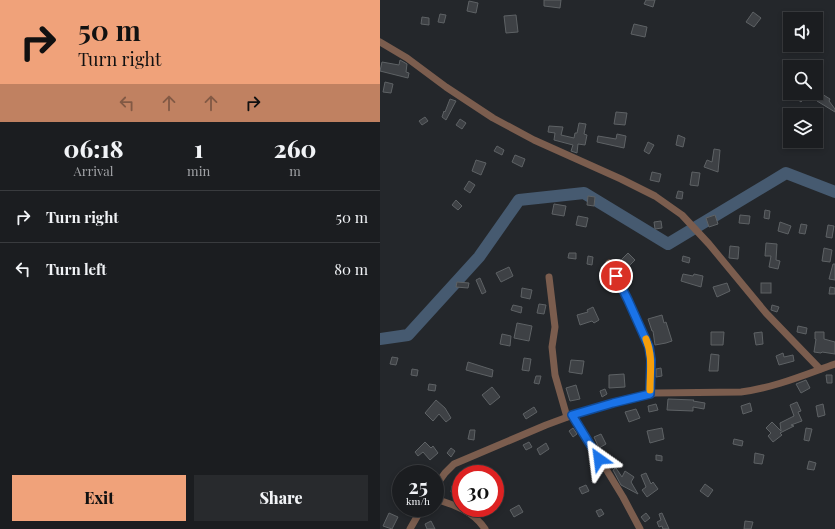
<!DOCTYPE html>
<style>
body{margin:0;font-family:"Playfair Display",serif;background:#282a2d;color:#f1f3f6;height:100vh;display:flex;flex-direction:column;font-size:15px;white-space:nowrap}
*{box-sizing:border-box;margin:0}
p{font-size:13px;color:#a0a2a5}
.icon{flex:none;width:22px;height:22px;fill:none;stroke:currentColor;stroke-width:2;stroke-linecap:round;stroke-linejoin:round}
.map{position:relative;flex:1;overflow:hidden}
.sheet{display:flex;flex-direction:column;background:#1b1d20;width:380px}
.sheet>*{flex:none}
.banner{background:#f0a27a;color:#111;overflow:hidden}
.fabs{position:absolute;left:403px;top:12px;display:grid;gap:8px}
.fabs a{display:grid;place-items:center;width:40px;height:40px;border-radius:0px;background:#1b1d20;box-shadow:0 2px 6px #0003,0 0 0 1px #393b3e;font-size:20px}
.speed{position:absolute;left:12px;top:465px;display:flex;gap:8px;font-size:20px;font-weight:700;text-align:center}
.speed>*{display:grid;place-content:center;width:52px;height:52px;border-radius:50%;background:#1b1d20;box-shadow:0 2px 6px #0003,0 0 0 1px #393b3e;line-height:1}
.speed small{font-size:10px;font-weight:400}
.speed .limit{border:6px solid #d22;background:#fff;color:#111}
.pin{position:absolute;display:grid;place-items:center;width:34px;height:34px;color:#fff;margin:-17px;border:2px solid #fff;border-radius:50%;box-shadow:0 1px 4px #0007}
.me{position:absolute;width:44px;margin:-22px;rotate:329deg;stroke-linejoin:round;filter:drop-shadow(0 0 3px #0008)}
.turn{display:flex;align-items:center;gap:14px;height:84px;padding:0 12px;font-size:18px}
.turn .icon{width:52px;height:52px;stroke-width:2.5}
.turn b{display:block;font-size:28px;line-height:34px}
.lanes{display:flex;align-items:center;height:38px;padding:0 12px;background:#0003;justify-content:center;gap:20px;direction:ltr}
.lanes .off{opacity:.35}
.eta{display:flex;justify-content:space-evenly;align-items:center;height:68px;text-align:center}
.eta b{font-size:24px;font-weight:800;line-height:28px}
.cta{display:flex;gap:8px;margin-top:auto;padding:8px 12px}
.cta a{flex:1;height:46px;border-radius:0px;background:#f0a27a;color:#111;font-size:16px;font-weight:800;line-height:46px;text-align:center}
.cta a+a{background:#282a2d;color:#f1f3f6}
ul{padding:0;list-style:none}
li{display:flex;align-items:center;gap:12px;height:52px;padding:0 12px;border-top:1px solid #393b3e}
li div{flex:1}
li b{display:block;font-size:15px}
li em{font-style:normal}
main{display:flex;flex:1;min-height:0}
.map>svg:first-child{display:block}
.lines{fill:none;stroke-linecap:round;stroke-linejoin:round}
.river{stroke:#465a70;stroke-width:12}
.building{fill:#3e4145;stroke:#5e6265}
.street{stroke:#7b5d4e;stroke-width:7}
.route-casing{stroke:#114b97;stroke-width:10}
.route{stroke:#1a73e8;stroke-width:7}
.slow{stroke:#f59e0b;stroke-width:7}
</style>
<main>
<section class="sheet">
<div class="banner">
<div class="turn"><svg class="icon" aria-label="right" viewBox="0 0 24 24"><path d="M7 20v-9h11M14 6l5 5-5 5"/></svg><div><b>50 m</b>Turn right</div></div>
<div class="lanes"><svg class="icon off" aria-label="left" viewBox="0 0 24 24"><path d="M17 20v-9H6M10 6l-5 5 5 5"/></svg><svg class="icon off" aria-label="ahead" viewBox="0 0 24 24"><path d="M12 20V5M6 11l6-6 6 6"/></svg><svg class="icon off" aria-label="ahead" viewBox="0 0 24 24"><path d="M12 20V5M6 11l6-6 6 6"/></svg><svg class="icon" aria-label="right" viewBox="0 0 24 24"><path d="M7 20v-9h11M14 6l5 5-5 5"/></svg></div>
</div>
<div class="eta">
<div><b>06:18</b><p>Arrival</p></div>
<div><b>1</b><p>min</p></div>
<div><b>260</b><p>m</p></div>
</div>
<ul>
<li><svg class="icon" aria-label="right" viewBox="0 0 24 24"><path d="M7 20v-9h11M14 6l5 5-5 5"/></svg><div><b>Turn right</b></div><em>50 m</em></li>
<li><svg class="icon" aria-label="left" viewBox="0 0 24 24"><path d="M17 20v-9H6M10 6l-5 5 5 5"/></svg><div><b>Turn left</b></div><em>80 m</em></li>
</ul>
<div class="cta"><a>Exit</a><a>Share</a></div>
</section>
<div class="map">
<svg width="455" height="529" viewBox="0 0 455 529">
<rect width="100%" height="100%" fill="#24272b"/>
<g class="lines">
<!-- river -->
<path class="river" d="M0,339l28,-4 71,-78 40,-57 65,-7 84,51 118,-71 49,19"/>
</g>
<!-- building -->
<g class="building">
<path d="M164,0h17l-1,8 -16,-2z"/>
<path d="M266,0h9l-2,7 -9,-3z"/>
<path d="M89,1l9,2 -2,10 -9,-2z"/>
<path d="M373,12l8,6 -7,9 -8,-5z"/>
<path d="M60,14l6,1 -2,8 -6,-1z"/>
<path d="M136,15l2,17 -12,1 -2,-17z"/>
<path d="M42,17l7,1v7l-8,-1z"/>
<path d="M254,24l13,3 -2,10 -14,-3z"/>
<path d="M20,60l7,4 -1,8 3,1 -1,5 -28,-7 2,-9 17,3z"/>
<path d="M5,82l8,2 -2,9 -8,-1z"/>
<path d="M416,93h7l3,3 -5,6 -8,-6z"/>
<path d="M442,94l8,5 -1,2 6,8v3l-18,-11z"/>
<path d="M70,99l6,2 -10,19 -4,-3 2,-6 1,1z"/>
<path d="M236,112l11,1 -2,12 -11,-1z"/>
<path d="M45,117l3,4 -6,4 -3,-4z"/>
<path d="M80,119l6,4 -4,6 -6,-4z"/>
<path d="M199,123l7,1 -2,10 3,1 -2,10 -7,-1 -1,9 -6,-2 2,-6 -19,-5 1,-7 -7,-1 1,-6 14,1 -2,8 13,3 1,-5h2z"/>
<path d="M237,134l9,2 -2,12 -27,-6 1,-6 18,3z"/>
<path d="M298,135l7,3 -2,9 -7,-2z"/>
<path d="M268,142l6,3 -5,9 -5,-3z"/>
<path d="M117,146l7,4 -2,5 -8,-4z"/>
<path d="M334,149l6,1 -2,22 -14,-5 3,-7 5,2z"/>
<path d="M135,155l10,4 -3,8 -10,-5z"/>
<path d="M96,160l10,3 -5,12 -9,-4z"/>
<path d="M272,172l9,2 -2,8 -9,-2z"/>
<path d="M312,172l8,1 -2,13 -8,-1z"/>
<path d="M89,181l6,4 -5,8 -6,-4z"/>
<path d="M298,191l5,1 -1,7 -6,-1z"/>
<path d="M208,196l7,1 -1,9 -7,-1z"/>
<path d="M76,200l6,6 -4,4 -6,-5z"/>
<path d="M174,204l12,2 -2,10 -12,-2z"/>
<path d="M385,210l5,1 -1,8 -5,-1z"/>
<path d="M335,215l3,9 -9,3 -3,-9z"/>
<path d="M360,215l10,1 -1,8 -10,-1z"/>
<path d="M198,216l10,2 -2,9 -10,-2z"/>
<path d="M281,221l1,7 -7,1 -1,-7z"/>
<path d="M400,222l11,4 -3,8 -10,-3z"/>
<path d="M421,224l6,1 -2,9 -6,-1z"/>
<path d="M448,225l6,1 -2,12 -6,-1z"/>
<path d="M386,243l11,1 -1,16 4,1 -2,8 -9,-2 2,-11h-6z"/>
<path d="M350,246l9,1 -1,12 -9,-1z"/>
<path d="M444,248l8,2 -2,12 -8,-1z"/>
<path d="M189,253h7v6l-8,-1z"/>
<path d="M248,253l7,7 -7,7 -7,-7z"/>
<path d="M208,256l5,1 -1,8 -5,-1z"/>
<path d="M303,256l7,2 -1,5 -7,-2z"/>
<path d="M453,264h2v16l-6,-1z"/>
<path d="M129,267l4,9 -12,6 -5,-9z"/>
<path d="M303,274l10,2 1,-2 9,2 -2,11 -20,-6z"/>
<path d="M100,278l6,14 -4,2 -6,-14z"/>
<path d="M77,282l12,1 -1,5 -12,-1z"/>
<path d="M347,283l3,8 -13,6 -4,-10z"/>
<rect x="381" y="283" width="10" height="10"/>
<path d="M450,287l5,1v6h-6z"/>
<path d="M142,288l10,2 -2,9 -9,-2z"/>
<path d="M159,304l7,1 -2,9 -7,-1z"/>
<path d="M133,305l9,2 -1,6 -10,-3z"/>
<path d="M392,305l7,2 -2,5 -6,-2z"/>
<path d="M213,307l6,13 -5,3 -2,-2 -12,4 -3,-10 11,-3 -1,-2z"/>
<path d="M282,315l2,8 2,-1 6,19 -6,2 -11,2 -2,-14h-1l-4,-12z"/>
<path d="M137,323l15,3 -3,15 -15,-3z"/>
<path d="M418,326l9,2 -1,6 -9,-2z"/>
<path d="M331,332h13l-1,13h-12z"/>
<path d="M382,332l1,12 -7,1 -2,-12z"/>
<path d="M435,332h9v7l11,3v12l-13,-2 -1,1 -7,-1 2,-13h-1z"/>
<path d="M122,334l9,2 -1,10 -10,-2z"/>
<path d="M403,353l1,4 9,-2 1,6 -15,4 -3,-9z"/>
<path d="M331,354l8,1 -1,16h-9z"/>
<path d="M12,357l6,1 -2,7 -6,-1z"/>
<path d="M144,358l7,1 -2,12 -7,-1z"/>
<path d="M191,360l13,1 -2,13 -13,-2z"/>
<path d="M88,362l25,8 -1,7 -26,-7z"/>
<path d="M281,368l1,8 -6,1v-8z"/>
<path d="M32,369l6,1 -1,6 -6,-1z"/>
<path d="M244,374l1,13 -16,1v-13z"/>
<path d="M446,375h6v8h-5z"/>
<path d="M156,376h5l-2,8 -5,-1z"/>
<path d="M426,380l4,8 -9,5 -5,-9z"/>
<path d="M49,384l7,1 -1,6 -7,-1z"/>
<path d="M196,385l4,14 -10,2 -4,-13z"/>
<path d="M112,387l8,10 -10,8 -8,-10z"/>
<path d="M225,389l2,5 -5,3 -2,-6z"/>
<path d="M288,399l26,1 -1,1 12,2 -1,6 -11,-2v4l-26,-1z"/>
<path d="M56,400l9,8 6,10 -5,4 -7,-8 -6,7 -8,-8z"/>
<path d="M417,402l4,9 -3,1 4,9 -11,4 3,1 -14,7 2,2 -9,7 -5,-6 3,-3 -5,-5 6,-6 9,9 -1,-8 14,-7 -4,-11z"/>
<path d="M370,403l2,8 -9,3 -2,-8z"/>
<path d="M276,404l2,6 -9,2 -1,-6z"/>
<path d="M443,404l2,11 -7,2 -2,-11z"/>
<path d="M154,407l3,5 -11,7 -3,-5z"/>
<path d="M256,409l4,9 -11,4 -4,-10z"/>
<path d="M193,428l4,6 -4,3 -4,-6z"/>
<path d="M282,428l2,11 -14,4 -3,-12z"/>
<path d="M426,428l6,1 -3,12 -5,-1z"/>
<path d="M90,430h5l-1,10 -6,-1z"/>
<path d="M221,434l5,10 -7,4 -5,-11z"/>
<path d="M354,439l9,2 -1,5 -9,-2z"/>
<path d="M45,442l6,6 2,-2 5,7 -8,7 -7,-8 -5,4 -3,-4z"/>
<path d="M149,442l3,5 -6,3 -3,-5z"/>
<path d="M166,443l3,6 -9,6 -3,-6z"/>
<path d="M71,448l4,3 -4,6 -4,-4z"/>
<path d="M375,453l9,2 -2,9 -8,-1z"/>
<path d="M276,455l6,1v5l-6,-1z"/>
<path d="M429,461l7,2 -2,7 -7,-1z"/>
<path d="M236,468l6,9 3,-6 9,6 -3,5 7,12 -17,-9 -8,-15z"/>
<path d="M266,473l5,11 2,-2 5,7 -11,8 -5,-7 4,-3 -5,-12z"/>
<path d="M325,484l8,6 -5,7 -8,-6z"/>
<path d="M206,485l3,6 -7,3 -3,-6z"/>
<path d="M72,486l9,3v6l-10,-3z"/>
<path d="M139,505l4,7 -9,5 -4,-7z"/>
<path d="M221,509l3,5 -5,3 -3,-6z"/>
<path d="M9,513l9,4 -6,12 -9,-3z"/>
<path d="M266,513l4,5 -5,4 -4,-5z"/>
<path d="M282,513l7,16h-6l-1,-3 -3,1 -2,-5 4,-2 -2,-6z"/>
<path d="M51,521l4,8h-8l-2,-5z"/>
<path d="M365,521l8,1 -2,7h-7z"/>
</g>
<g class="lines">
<!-- street -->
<g class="street">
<path d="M0,42l27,16 39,29 47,31 41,22 87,39 34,17 27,19 27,29 57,69 54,56"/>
<path d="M229,263l14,25 26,59 2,13 -1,34"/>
<path d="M169,277l6,50 -3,20 3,28 12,42"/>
<path d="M193,415l50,82 17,32"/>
<path d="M55,487l10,-14 9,-9 92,-39 27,-10 40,-12 42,-10 86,-1c32,-4 63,-17 94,-28"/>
<path d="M55,499c20,6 38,12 50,30"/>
<path d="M30,529l12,-21"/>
</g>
</g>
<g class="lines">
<defs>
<path id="route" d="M219,459l-27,-44 41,-12 37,-9 1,-34 -2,-13 -21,-47 -12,-24"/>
</defs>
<!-- route casing -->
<use href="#route" class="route-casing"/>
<!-- route -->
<use href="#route" class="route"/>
<!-- slow -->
<path class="slow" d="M266,339c7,17 4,33 4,51"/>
</g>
</svg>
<div class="fabs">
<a><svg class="icon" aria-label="sound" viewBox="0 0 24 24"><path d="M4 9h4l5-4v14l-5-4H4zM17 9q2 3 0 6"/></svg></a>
<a><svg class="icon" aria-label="search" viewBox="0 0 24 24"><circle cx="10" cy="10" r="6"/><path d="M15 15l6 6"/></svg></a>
<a><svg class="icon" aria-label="layers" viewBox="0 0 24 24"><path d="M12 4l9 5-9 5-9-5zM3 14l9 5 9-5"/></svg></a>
</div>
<div class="speed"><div>25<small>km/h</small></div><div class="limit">30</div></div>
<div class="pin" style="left:236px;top:276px;background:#d93025"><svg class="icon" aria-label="arrive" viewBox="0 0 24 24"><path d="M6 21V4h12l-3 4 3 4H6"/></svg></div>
<svg class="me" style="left:219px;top:459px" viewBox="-20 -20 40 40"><path d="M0-17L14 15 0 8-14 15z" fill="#1a73e8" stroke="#fff" stroke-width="4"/></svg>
</div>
</main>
